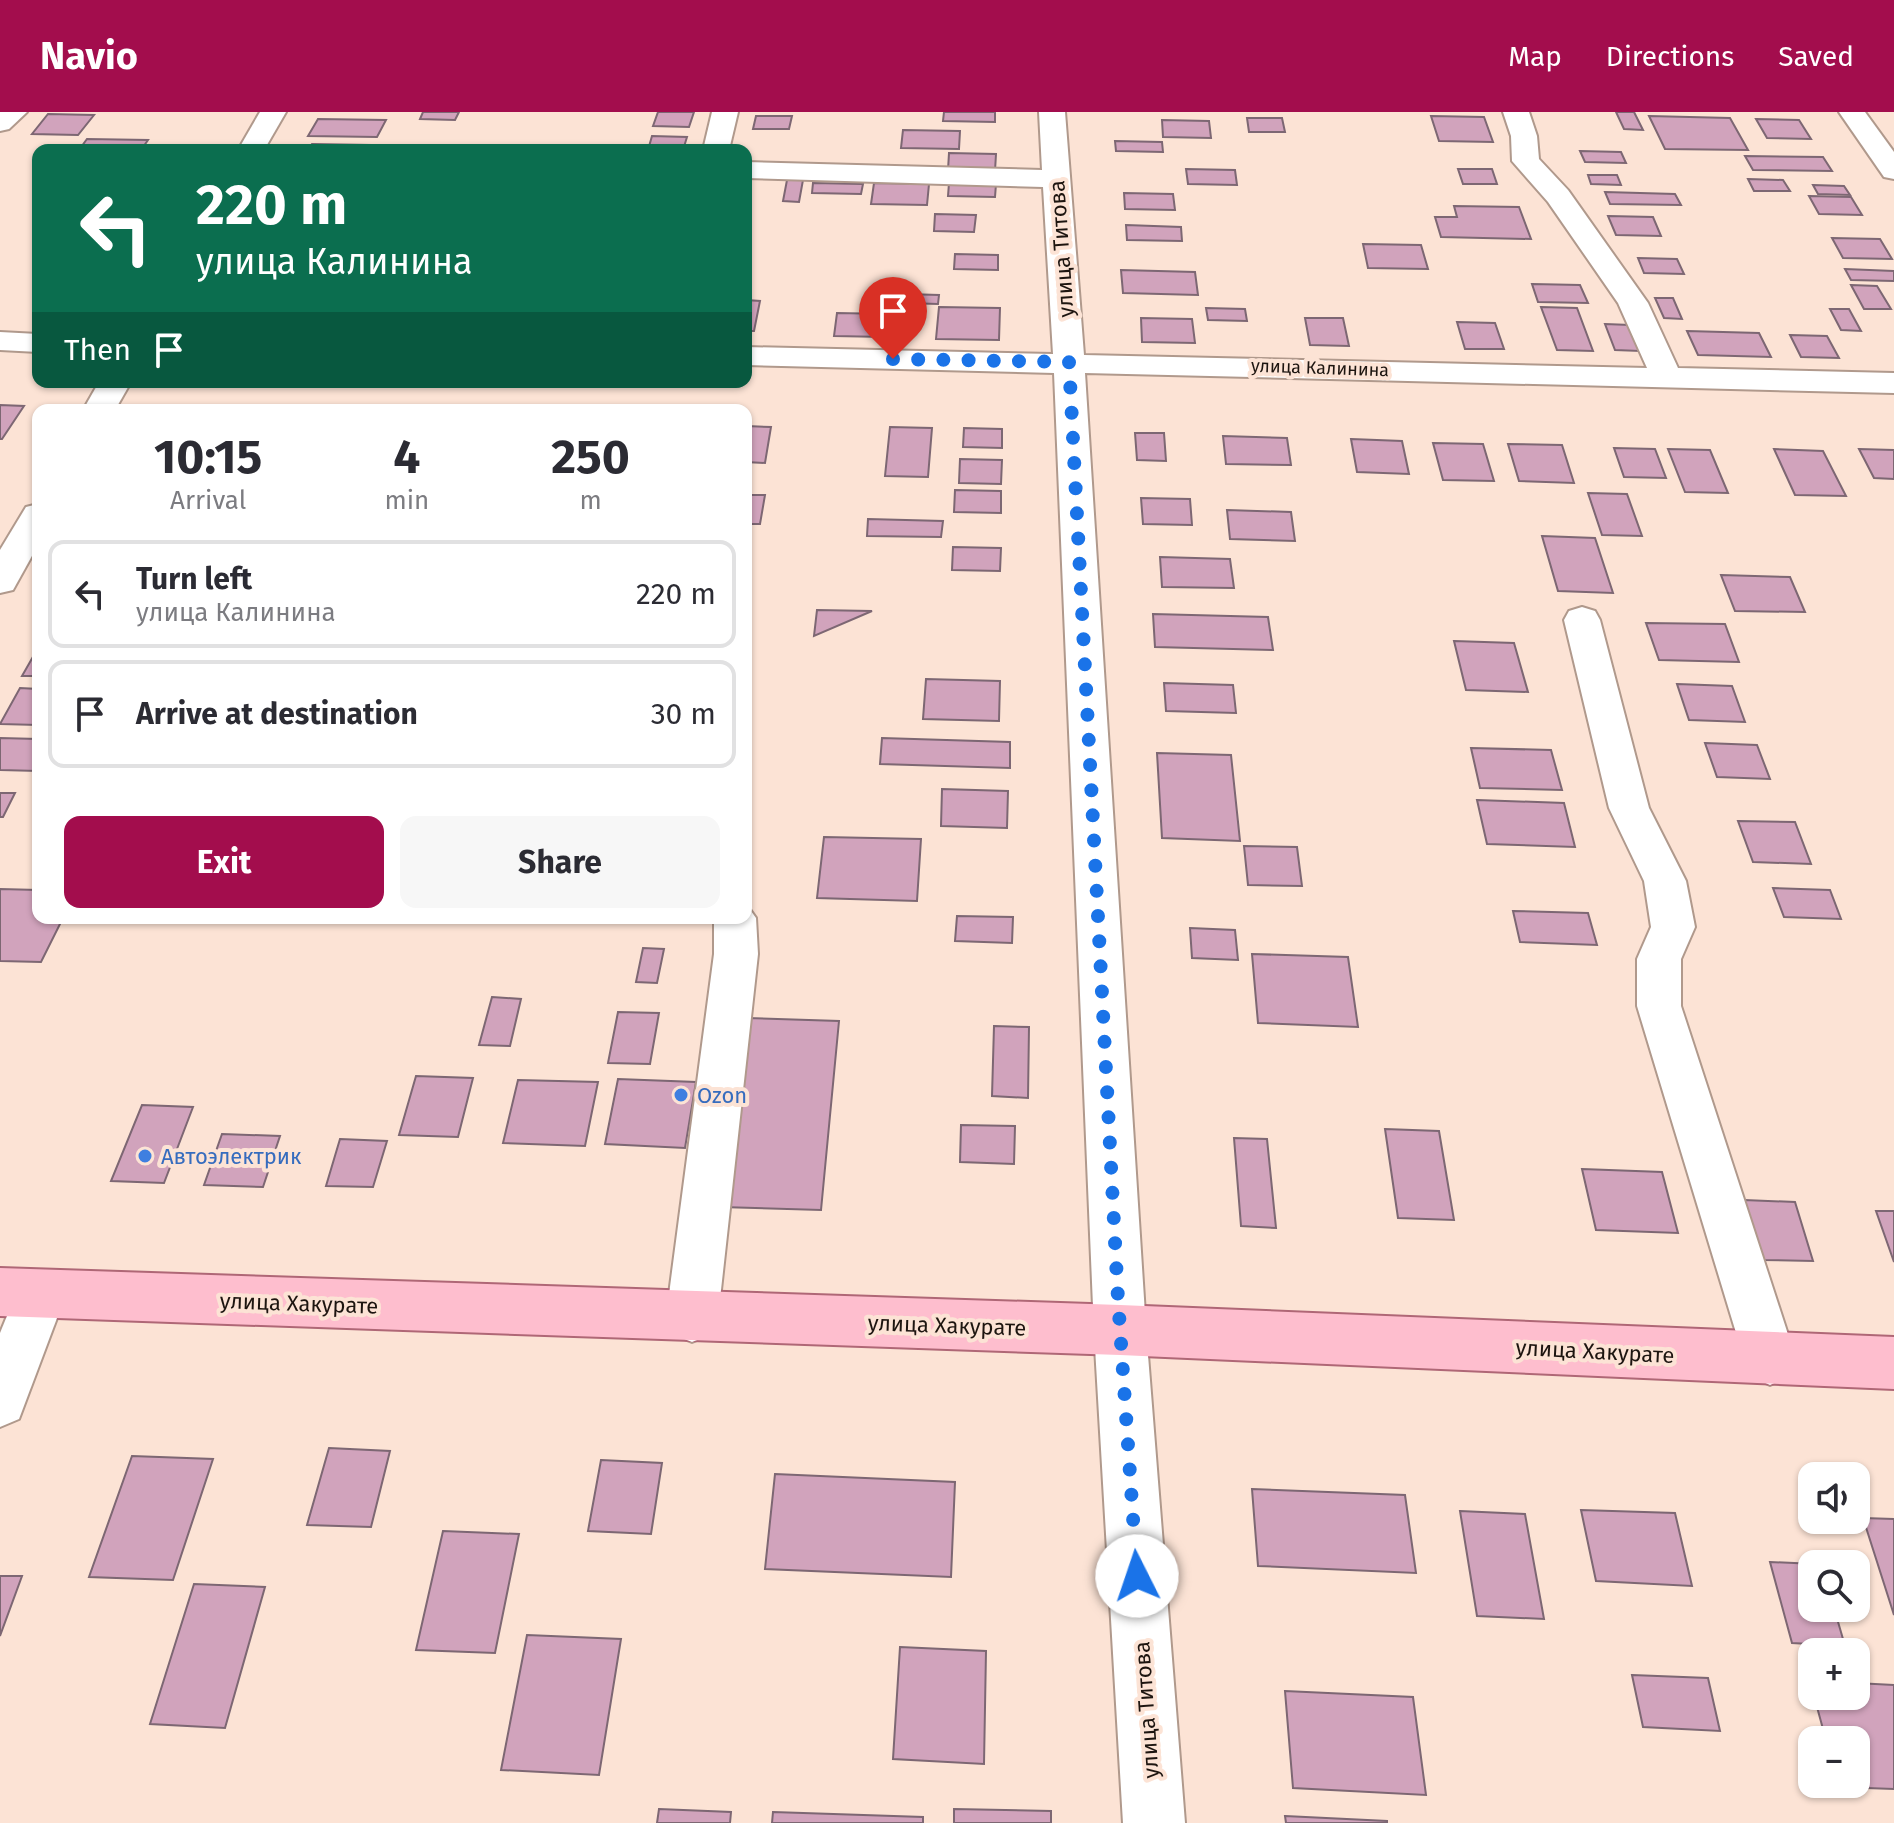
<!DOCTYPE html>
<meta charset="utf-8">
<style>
body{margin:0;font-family:"Fira Sans",sans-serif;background:#f7f7f7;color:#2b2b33;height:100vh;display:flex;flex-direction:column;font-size:30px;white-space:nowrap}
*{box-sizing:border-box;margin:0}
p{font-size:26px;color:#7c7c81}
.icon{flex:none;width:44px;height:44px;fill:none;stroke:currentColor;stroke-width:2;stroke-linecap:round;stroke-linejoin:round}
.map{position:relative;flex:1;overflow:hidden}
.details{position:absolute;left:32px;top:292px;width:720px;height:520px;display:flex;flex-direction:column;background:#fff;border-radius:16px;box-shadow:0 2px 6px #0004}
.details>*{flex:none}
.guide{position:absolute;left:32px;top:32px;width:720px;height:244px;border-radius:16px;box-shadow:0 2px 6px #0004;background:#0b6e4f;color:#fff;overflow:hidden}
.buttons{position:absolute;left:1798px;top:1350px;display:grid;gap:16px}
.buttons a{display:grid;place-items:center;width:72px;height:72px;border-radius:16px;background:#fff;box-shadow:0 2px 6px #0004;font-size:40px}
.pin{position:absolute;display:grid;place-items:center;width:68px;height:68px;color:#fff;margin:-82px -34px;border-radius:50% 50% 50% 0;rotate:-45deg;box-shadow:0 0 8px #0007}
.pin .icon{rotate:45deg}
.me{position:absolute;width:88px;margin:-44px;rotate:356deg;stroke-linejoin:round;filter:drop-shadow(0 0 6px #0008)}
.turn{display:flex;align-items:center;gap:28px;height:168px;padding:0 32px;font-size:36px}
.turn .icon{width:104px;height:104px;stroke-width:2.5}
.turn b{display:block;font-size:56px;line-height:68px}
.then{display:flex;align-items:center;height:76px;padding:0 32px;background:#0003;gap:16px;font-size:30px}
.eta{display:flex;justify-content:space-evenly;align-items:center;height:136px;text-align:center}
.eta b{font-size:48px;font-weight:700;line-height:56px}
.cta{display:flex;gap:16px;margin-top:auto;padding:16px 32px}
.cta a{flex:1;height:92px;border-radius:16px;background:#a30d4d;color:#fff;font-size:32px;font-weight:700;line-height:92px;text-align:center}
.cta a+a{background:#f7f7f7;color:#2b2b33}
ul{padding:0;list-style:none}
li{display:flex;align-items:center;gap:24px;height:108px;margin:0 16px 12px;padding:0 16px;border:4px solid #e1e1e2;border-radius:16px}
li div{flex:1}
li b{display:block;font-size:30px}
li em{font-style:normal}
header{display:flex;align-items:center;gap:48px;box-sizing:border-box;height:112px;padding:0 40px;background:#a30d4d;color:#fff}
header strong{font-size:38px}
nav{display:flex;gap:44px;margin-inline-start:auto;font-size:28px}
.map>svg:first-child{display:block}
.building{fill:#d1a3bc;stroke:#7d6773;stroke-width:2}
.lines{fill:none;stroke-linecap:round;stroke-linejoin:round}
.minor-casing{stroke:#b0998c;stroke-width:4}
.major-casing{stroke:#af6776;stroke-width:4}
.minor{fill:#fff;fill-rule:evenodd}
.major{fill:#febece;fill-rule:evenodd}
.route{stroke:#1a73e8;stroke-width:14;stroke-dasharray:0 25.2}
.shop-dot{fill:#3f7fe0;stroke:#fce3d5;stroke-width:3}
.labels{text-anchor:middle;stroke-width:8;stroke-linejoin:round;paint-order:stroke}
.far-street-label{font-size:18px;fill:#1d1510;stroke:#fce3d5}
.street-label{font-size:22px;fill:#1d1510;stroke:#fce3d5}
.shop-label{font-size:22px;fill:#366cbe;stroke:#fce3d5;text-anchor:start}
</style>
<header>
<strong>Navio</strong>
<nav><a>Map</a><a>Directions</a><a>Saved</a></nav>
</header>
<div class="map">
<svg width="1894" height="1711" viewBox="0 0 1894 1711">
<rect width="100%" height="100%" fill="#fce3d5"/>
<!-- building -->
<g class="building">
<path d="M423,0h36l-4,8 -35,-1z"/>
<path d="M658,0h36l-5,15 -36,-1z"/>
<path d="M944,0h51v10l-52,-1z"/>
<path d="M1616,0h18l9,18 -19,-1z"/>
<path d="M48,2l46,1 -16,20 -46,-1z"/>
<path d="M756,4h36l-3,13h-36z"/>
<path d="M1431,4l53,1 9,25 -54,-1z"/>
<path d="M1649,4l81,2 18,32 -83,-1z"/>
<path d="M1247,6h35l3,14h-36z"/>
<path d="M318,7l68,1 -9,17 -69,-1z"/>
<path d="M1756,7l43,1 12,19 -44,-1z"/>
<path d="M1162,8l47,1 2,17 -48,-1z"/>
<path d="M903,18l57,1 -1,18 -58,-1z"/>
<path d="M652,24l35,1 -4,13h-35z"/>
<path d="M87,27l61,1 -7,10h-62z"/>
<path d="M1115,29l47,1 1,10 -47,-1z"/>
<path d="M312,32l58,1 -2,5h-60z"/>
<path d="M1580,39l41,1 5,11 -41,-1z"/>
<path d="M949,41l47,1 -1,17 -47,-1z"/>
<path d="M1745,44l78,1 9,14 -79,-1z"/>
<path d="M1186,57l49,1 2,15 -49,-1z"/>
<path d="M1458,57h34l5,15h-34z"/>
<path d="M1588,63h29l4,10 -30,-1z"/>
<path d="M1748,67l35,1 7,11h-36z"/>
<path d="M787,68h16l-4,22 -16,-1z"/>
<path d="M813,71l50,1 -2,10 -49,-1z"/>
<path d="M874,71l55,1 -2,21 -56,-1z"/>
<path d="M949,71l47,1 -1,13 -47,-1z"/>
<path d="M1813,73l31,1 6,9 -32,-1z"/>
<path d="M1605,80l70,2 6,11 -71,-1z"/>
<path d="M1124,81l49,1 2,16 -50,-1z"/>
<path d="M1809,84l42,1 11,18 -43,-1z"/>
<path d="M1454,94l65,1 12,32 -90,-2 -6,-20h22z"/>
<path d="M935,102l41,1 -2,17 -40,-1z"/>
<path d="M1608,104l45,1 8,19 -45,-1z"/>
<path d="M1126,113l55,2 1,14 -55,-1z"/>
<path d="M1832,126l48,1 12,20 -49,-1z"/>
<path d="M1363,132l58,1 7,24 -60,-1z"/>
<path d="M955,142l43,1v15l-44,-1z"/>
<path d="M1638,146l39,1 7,15 -40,-1z"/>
<path d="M1845,157l49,2v10l-43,-1z"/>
<path d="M1121,158l74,2 3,23 -75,-2z"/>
<path d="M1532,172l48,1 8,18 -50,-1z"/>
<path d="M1851,173l26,1 14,23h-27z"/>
<path d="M905,182l34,1 -1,9 -33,-1z"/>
<path d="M1655,186h18l9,21 -18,-1z"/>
<path d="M746,188l14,1 -6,30h-8z"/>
<path d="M939,195l61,1 -1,32 -63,-1z"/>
<path d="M1541,195l36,1 16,43 -36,-1z"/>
<path d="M1206,196l39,1 2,12 -39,-1z"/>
<path d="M1830,197h19l12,22 -20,-1z"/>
<path d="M837,201l51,1 -2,23 -52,-1z"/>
<path d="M1141,206l51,1 3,24 -53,-1z"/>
<path d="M1305,206h38l6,28 -39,-1z"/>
<path d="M1457,210l38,1 9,26h-39z"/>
<path d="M1605,212l25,1 10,26 -25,-1z"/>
<path d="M1687,219l72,2 12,24 -73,-2z"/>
<path d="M1790,223l37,1 12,22 -38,-1z"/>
<path d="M0,293l24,1 -22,33h-2z"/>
<path d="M746,314l25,1 -6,36 -19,-1z"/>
<path d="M890,315l42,1 -4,49 -43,-1z"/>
<path d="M964,316l38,1v19l-39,-1z"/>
<path d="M1135,321h29l2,28 -29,-1z"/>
<path d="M1223,324l64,2 4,27 -65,-1z"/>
<path d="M1351,327l51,2 7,33 -52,-2z"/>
<path d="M1433,331l50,1 11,37 -51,-1z"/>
<path d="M1508,332l54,1 12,38 -55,-2z"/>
<path d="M1614,336l41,1 11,29 -42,-1z"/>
<path d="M1668,337l42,1 18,43 -43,-1z"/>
<path d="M1774,337l49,2 23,45 -51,-1z"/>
<path d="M1859,337l35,1v29l-20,-1z"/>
<path d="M960,347l42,1 -1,24 -42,-1z"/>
<path d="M955,378l46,1v22l-47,-1z"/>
<path d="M1588,381l39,1 15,42 -40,-1z"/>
<path d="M746,383h19l-5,29h-14z"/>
<path d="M1141,386l49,1 2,26 -49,-1z"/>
<path d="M1227,398l64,2 4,29 -65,-2z"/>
<path d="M868,407l75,2 -2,16 -74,-1z"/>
<path d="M1542,424l53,2 18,55 -55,-2z"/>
<path d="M953,435l48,1 -1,23 -48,-1z"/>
<path d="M1160,445l70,2 4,29 -72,-1z"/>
<path d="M1721,463l69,2 15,35 -70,-1z"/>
<path d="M817,498l55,1 -58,25z"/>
<path d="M1153,502l115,3 5,33 -118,-3z"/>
<path d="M1646,511l79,1 14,38 -80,-2z"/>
<path d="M1454,529l60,2 14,49 -62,-2z"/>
<path d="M38,536v28h-16z"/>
<path d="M926,567l74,2 -1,40 -76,-2z"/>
<path d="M1164,571l69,2 3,28 -70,-2z"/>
<path d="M1677,572l55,2 13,36 -56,-2z"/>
<path d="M20,576l18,1v36l-38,-1z"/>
<path d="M0,626l38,1v32l-38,-1z"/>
<path d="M882,626l128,4v26l-130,-4z"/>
<path d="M1705,631l52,2 13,34 -53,-2z"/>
<path d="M1471,636l80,2 11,40 -82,-2z"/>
<path d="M1157,641l74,2 9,86 -78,-3z"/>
<path d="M942,677l66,2 -1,37 -66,-2z"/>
<path d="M0,681h15l-12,24h-3z"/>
<path d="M1477,688l87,3 11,44 -88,-3z"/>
<path d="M1738,709l57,1 16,42 -58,-2z"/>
<path d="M824,725l97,2 -4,62 -100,-3z"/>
<path d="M1244,734l53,1 5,39 -54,-1z"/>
<path d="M1773,776l57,2 11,29 -57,-2z"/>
<path d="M0,777l38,1v28h25l-22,44 -41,-1z"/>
<path d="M1513,799l75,2 9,32 -77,-3z"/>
<path d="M957,804l56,1 -1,26 -57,-2z"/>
<path d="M1190,816l45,2 3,30 -46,-2z"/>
<path d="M643,836l21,1 -7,34 -21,-1z"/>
<path d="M1252,842l96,3 10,70 -100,-4z"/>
<path d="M492,885l29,2 -11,47 -31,-1z"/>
<path d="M618,900l41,1 -9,51 -42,-1z"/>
<path d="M747,906l92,3 -18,189 -100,-3z"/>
<path d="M994,914l35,1 -1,71 -36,-2z"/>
<path d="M416,964l57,2 -15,59 -59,-2z"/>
<path d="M618,967l78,3 -11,66 -80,-4z"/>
<path d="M518,968l80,2 -13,64 -82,-3z"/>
<path d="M142,993l51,2 -29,76 -53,-2z"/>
<path d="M961,1013l54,1 -1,38 -54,-2z"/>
<path d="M1385,1017l54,2 15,89 -56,-2z"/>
<path d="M222,1022l58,2 -17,51 -59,-2z"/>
<path d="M1234,1026l33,1 9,89 -35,-2z"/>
<path d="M340,1027l47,2 -14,46 -47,-1z"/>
<path d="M1582,1057l80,3 16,61 -82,-3z"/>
<path d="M1744,1088l51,2 18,59 -51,-1z"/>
<path d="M1876,1099h18v51z"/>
<path d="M329,1336l61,3 -19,76 -64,-2z"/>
<path d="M132,1344l81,3 -40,121 -84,-3z"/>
<path d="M601,1348l61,3 -11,71 -63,-3z"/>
<path d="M775,1362l180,8 -4,95 -186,-8z"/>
<path d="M1252,1377l153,6 11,78 -158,-7z"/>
<path d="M1581,1398l94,3 17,73 -96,-5z"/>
<path d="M1460,1399l65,3 19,105 -67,-3z"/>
<path d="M1863,1406l31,1v96z"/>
<path d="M443,1419l76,3 -24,119 -79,-3z"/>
<path d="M1770,1450l45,2 -3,44h22l11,38 -53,-3z"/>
<path d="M0,1464h22l-22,60z"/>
<path d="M194,1472l71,3 -40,141 -75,-4z"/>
<path d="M527,1523l94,4 -22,136 -98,-5z"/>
<path d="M900,1535l86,4 -2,113 -91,-5z"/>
<path d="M1632,1563l76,3 12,53 -77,-4z"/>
<path d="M1856,1571l38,2v104l-55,-2 -1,-3h18v-44h-30l-12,-44h42z"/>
<path d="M1285,1579l128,6 13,98 -133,-7z"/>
<path d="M659,1697l72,3 -1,11h-73z"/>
<path d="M954,1697l97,2v12h-97z"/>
<path d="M773,1700l150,5v6h-151z"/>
<path d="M1285,1704l102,5v2h-101z"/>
</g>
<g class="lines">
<defs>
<g id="minor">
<path d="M0,0h27l-18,17 -9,2z"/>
<path d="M260,0h26l-22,38h-26z"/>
<path d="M712,0h26l-9,38h-26z"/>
<path d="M1039,0h26l19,243 563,13 -29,-65 -70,-101 -36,-41 -1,-25 -8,-24h26l8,24 2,23 29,31 80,113 30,65 216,5v20l-809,-20 61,957 39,493h-62l-29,-493 -40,-957 -308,-8v-18l307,7 -10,-167 -297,-9v-16l296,8z"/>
<path d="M1839,0h26l29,40v27l-10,-2z"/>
<path d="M0,220l38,2v18l-38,-2z"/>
<path d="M99,270h32l-16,28h-32z"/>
<path d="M38,392v41l-25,45 -13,3v-43l26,-43z"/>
<path d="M1582,495l13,4 5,9 49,188 37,73 9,46 -14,32v47l115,353 -8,18 -18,8 -18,-8 -8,-18 -107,-353v-47l14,-32 -7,-46 -35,-73 -45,-188 5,-9z"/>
<path d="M746,792l10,14 2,36 -40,363 -8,18 -18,7 -18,-7 -8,-18 48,-363v-36h32z"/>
<path d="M41,1158l18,7 7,17 -47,125 -19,8v-94l23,-56z"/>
</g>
<path id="major" d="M0,1156l1120,37 774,32v52l-774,-34 -1120,-39z"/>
</defs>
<!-- minor casing -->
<use href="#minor" class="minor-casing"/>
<!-- major casing -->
<use href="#major" class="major-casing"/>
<!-- minor -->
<use href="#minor" class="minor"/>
<!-- major -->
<use href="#major" class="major"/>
</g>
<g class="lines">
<!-- route -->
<path class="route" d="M893,247l176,3 49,937 19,277"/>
</g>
<!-- markers -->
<g class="shop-dot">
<circle cx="681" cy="983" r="8"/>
<circle cx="145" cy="1044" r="8"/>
</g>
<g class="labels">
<!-- far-street labels -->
<g class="far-street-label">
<text transform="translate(1320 256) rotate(2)" y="6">улица Калинина</text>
</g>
<!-- street labels -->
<g class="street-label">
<text transform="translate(1061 137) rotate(-94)" y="8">улица Титова</text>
<text transform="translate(299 1191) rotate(2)" y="8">улица Хакурате</text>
<text transform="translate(947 1213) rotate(2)" y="8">улица Хакурате</text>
<text transform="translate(1595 1239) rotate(3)" y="8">улица Хакурате</text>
<text transform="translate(1146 1598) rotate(-94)" y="8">улица Титова</text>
</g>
<!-- shop labels -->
<g class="shop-label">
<text x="697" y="991">Ozon</text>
<text x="161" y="1052">Автоэлектрик</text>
</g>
</g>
</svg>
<div class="buttons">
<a><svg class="icon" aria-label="sound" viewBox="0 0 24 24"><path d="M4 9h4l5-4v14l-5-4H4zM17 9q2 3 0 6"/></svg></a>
<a><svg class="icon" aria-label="search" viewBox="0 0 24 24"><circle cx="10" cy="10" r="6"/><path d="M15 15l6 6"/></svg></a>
<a>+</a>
<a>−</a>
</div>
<div class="pin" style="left:893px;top:247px;background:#d93025"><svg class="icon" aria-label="arrive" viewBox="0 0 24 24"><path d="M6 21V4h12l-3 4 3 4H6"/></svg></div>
<svg class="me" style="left:1137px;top:1464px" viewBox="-20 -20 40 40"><circle r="19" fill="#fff"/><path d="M0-13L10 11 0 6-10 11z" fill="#1a73e8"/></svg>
<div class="guide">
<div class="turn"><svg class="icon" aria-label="left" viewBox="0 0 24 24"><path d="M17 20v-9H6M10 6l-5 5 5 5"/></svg><div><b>220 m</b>улица Калинина</div></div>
<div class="then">Then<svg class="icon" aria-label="arrive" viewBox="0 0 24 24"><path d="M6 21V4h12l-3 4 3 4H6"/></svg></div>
</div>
<section class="details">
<div class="eta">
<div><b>10:15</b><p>Arrival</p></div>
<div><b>4</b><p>min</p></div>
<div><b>250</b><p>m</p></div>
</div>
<ul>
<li><svg class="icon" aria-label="left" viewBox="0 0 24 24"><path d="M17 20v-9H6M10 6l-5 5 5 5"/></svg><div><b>Turn left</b><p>улица Калинина</p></div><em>220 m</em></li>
<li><svg class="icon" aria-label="arrive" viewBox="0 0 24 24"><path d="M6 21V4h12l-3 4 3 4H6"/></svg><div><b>Arrive at destination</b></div><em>30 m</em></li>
</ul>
<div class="cta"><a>Exit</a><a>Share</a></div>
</section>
</div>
